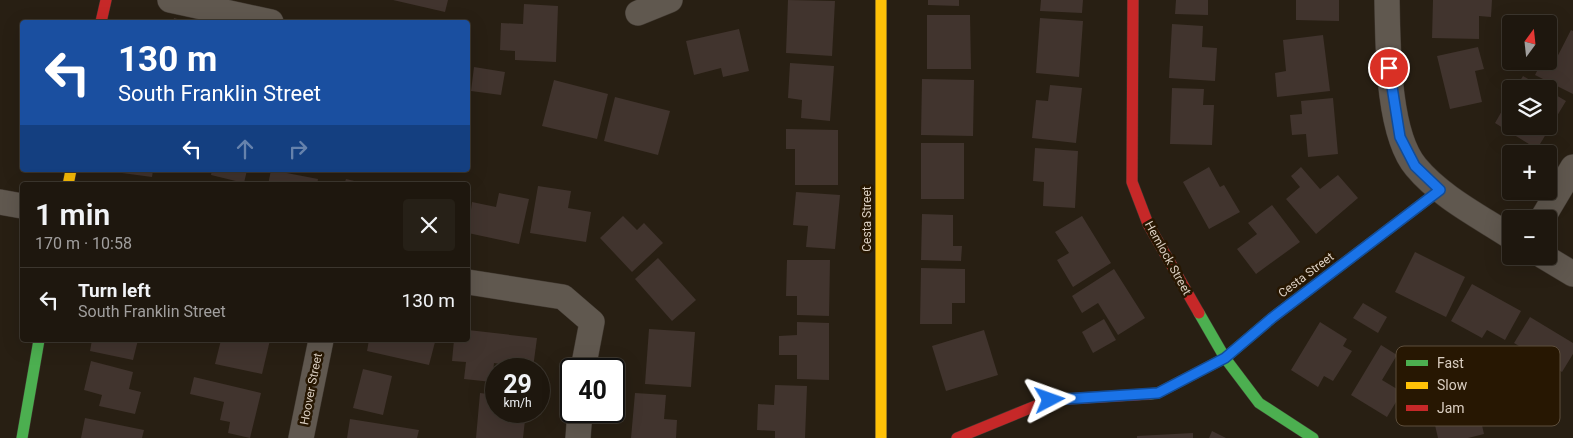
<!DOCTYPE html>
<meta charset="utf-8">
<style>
body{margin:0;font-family:Roboto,sans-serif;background:#262017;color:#f1f3f6;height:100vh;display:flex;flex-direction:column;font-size:19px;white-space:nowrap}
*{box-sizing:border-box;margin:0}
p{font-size:16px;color:#a19f9e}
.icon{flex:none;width:28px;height:28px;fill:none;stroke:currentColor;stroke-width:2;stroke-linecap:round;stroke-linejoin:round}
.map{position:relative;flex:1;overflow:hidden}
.drawer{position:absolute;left:20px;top:182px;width:450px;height:160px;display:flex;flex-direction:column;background:#1e170e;border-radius:5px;box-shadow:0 5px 20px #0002,0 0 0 1px #3c362e}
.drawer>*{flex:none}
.banner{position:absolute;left:20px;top:20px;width:450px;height:152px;border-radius:5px;box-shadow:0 5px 20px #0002,0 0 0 1px #3c362e;background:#1a4fa0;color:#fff;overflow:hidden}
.needle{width:32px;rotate:15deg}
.buttons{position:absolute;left:1502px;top:15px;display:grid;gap:10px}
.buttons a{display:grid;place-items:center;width:55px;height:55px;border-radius:5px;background:#1e170e;box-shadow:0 5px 20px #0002,0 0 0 1px #3c362e;font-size:25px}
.speed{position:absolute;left:485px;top:358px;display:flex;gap:10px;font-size:25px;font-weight:700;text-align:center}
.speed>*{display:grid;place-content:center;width:65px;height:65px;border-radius:50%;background:#1e170e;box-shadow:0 5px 20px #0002,0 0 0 1px #3c362e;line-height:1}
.speed small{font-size:12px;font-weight:400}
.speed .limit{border:2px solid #111;border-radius:8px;background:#fff;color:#111}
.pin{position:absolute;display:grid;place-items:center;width:42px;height:42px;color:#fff;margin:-21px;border:2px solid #fff;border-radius:50%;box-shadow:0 1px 5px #0007}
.me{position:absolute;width:55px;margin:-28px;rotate:86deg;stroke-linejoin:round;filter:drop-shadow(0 0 4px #0008)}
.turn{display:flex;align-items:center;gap:18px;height:105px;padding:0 15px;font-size:22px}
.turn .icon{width:65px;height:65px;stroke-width:2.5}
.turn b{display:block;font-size:35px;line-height:42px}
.lanes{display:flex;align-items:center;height:48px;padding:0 15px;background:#0003;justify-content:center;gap:25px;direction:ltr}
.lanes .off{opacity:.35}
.round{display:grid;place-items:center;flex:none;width:52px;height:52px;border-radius:5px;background:#262017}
.summary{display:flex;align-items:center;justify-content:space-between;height:85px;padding:0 15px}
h1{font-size:30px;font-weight:600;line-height:38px}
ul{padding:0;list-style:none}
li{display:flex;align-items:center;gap:15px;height:65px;padding:0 15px;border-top:1px solid #3c362e}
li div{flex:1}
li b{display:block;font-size:19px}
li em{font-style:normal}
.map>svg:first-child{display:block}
.building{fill:#41342e}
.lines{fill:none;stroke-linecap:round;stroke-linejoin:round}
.street-casing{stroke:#413931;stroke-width:26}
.fast-casing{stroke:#413931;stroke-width:12}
.slow-casing{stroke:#413931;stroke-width:12}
.jam-casing{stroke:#413931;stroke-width:12}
.street{stroke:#60584f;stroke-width:25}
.fast{stroke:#4caf50;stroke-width:11}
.slow{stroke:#ffc107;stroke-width:11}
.jam{stroke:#c62828;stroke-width:11}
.route-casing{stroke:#114b97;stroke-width:12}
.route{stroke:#1a73e8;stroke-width:9}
.labels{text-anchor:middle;stroke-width:5;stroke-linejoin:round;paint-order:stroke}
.street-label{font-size:12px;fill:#dbcfc2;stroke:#271702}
.key{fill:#271702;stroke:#5d4e3c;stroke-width:1}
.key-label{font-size:14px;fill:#dbcfc2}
</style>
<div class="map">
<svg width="1573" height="438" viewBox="0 0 1573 438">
<rect width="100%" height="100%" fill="#281f13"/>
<!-- building -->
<g class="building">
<path d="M393,0h55l-3,12z"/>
<path d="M788,0l47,1 -3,55 -46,-3z"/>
<path d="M928,0h31v6l-31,-1z"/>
<path d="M1041,0h42l-1,13 -42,-2z"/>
<path d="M1176,0h32v15l-33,-1z"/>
<path d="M1296,0h43v21l-43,-1z"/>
<path d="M1433,0h59l-1,17 -12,-1v23l-47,-1z"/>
<path d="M524,4l34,2 -2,56 -41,-2v-9l-15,-1 1,-27 22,1z"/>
<path d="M927,15h43l1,54h-44z"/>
<path d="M174,18l15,4h-16z"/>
<path d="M1040,18l43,3 -4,56 -43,-4z"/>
<path d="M1172,24l31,2 -1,21 15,1 -2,33 -46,-3z"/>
<path d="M739,29l10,42 -26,6 -2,-9 -27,7 -8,-34z"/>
<path d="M1571,30l2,1v63l-38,-19 7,-14 11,4z"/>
<path d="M1323,35l7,56 -53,6 -2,-24 11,-2 -3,-31z"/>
<path d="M1478,47l6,22 -9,2 7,31 -32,7 -13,-53z"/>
<path d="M790,63l44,3 -4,55 -29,-3 1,-18 -14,-2z"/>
<path d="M474,67l31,5 -4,23 -30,-4z"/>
<path d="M1523,76l22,13h-30z"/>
<path d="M922,79l52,1 -1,56 -52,-1z"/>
<path d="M554,80l54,14 -11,45 -55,-13z"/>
<path d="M1050,85l32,3 -6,55 -44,-5 4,-38 12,1z"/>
<path d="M1172,88l32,1 -1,16h11l-2,40 -42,-1z"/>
<path d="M1549,91l17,10 -29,48 -42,-26 16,-28v31h38z"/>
<path d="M615,97l55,14 -12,44 -54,-14z"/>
<path d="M1333,98l5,56 -30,3 -2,-23 -14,1 -2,-20 12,-1 -1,-13z"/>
<path d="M786,129l52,1v55h-43v-36h-9z"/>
<rect x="921" y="143" width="43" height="56"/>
<path d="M1035,148l43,3 -3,57 -32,-2 1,-24 -11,-1z"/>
<path d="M1209,167l11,20 4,-2 16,27 -31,17 -26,-47z"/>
<path d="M1301,167l19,22 18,-14 20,23 -42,36 -30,-35 14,-12 -9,-11z"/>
<path d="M122,170h31l-1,7 -30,-4z"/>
<path d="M212,170h35l-3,13 -33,-8z"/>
<path d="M271,170l47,9 -1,6h-49z"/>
<path d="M346,179l21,5v1h-23z"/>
<path d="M538,186l33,5 -3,17 23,4 -5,30 -56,-9z"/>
<path d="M796,192l44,3 -5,54 -29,-2 2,-21 -15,-1z"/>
<path d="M499,193l30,6 -10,45 -51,-11 4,-31 24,5z"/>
<path d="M1272,205l28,37 -44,32 -19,-25 20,-15 -9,-11z"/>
<path d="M922,214l31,1v31h9l-1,15 -40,-1z"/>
<path d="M623,216l14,14 7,-7 19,20 -31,29 -32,-34z"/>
<path d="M1082,216l29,47 -38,24 -16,-27 12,-7 -14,-21z"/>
<path d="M1415,252l50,25 -19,40 -51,-25z"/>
<path d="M658,258l38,42 -24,21 -37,-42z"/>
<path d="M787,260h43l-1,56 -32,-1v-19h-11z"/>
<path d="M921,268l44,1v34h-13v21h-32z"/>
<path d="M1114,269l31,49 -27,17 -20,-32 -16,10 -10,-17z"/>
<path d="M1472,284l49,27 -16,29 -18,-10 -5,8 -31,-17z"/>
<path d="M1363,303l24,14 -9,16 -25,-15z"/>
<path d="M1530,317l43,26v11l-11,18 -48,-29z"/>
<path d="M1104,319l12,21 -23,13 -11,-21z"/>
<path d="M797,322l32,1v57l-32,-1v-24h-18v-19l18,-1z"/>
<path d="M1320,322l27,17 -4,7 9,5 -19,30 -9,-5 -6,11 -27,-17z"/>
<path d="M649,329l46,3 -4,55 -46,-3z"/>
<path d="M468,330l69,8 -4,30 -39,-5 -2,19 -28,-3 2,-17 -14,-1 2,-21h14z"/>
<path d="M984,330l14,45 -52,16 -14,-45z"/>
<path d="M92,340h46l-5,20 -43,-9z"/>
<path d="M221,340h49l-8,34 -47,-10z"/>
<path d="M369,340h58l8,2 -6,23 -62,-14z"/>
<path d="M1381,345l16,10 -15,25 20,12 -15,25 -36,-22z"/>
<path d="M91,361l42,11 -4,17 12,3 -6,22 -36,-8 3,-11 -18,-5z"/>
<path d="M363,369l29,7 -9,39 -30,-7z"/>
<path d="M194,377l67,16 -11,45 -22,-5 2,-11 -10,-2 4,-18 -34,-8z"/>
<path d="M1462,382l5,19 9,-2 8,35 -16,4h-30l-11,-47z"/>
<path d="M775,385l32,1 -2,52h-30v-7l-18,-1 1,-26 16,1z"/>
<path d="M480,393l16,2v16h30l-3,27h-47z"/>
<path d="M635,393l31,2 -2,24 13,1 -1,18h-45z"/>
<path d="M85,418l59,12 -2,8h-61z"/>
<path d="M350,419l69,11 -2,8h-70z"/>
<path d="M1212,431l14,7h-17z"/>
<path d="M1193,433v5h-56v-2z"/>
</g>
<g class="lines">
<defs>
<g id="street">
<path d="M170,0l101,22"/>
<path d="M1387,0c1,44 0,133 29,167 25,30 63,49 95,70"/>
<path d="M638,13l32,-13"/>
<path d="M0,202l22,4"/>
<path d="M1542,219l31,-52"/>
<path d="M1543,256l30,18"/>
<path d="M468,282l95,15 29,25 -9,47"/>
<path d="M301,438l20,-98"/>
<path d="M578,438l2,-27"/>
</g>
<g id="fast">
<path d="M1199,313l26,45 34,45 54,35"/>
<path d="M1150,394l8,-1 67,-35 47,-40 168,-128"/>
<path d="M22,438l17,-98"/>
</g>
<g id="slow">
<path d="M881,0v438"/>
<path d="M68,185l3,-15"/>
</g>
<g id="jam">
<path d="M1133,0l-1,182 16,42 51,89"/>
<path d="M101,22l5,-22"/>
<path d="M957,438l93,-38 100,-6"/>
</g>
</defs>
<!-- street casing -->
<use href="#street" class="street-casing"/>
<!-- fast casing -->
<use href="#fast" class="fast-casing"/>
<!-- slow casing -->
<use href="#slow" class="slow-casing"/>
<!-- jam casing -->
<use href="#jam" class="jam-casing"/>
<!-- street -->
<use href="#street" class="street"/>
<!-- fast -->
<use href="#fast" class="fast"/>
<!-- slow -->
<use href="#slow" class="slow"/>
<!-- jam -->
<use href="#jam" class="jam"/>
</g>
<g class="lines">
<defs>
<path id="route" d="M1050,400l108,-7 67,-35 47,-40 168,-128 -25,-24 -15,-29 -11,-69"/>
</defs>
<!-- route casing -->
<use href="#route" class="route-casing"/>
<!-- route -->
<use href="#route" class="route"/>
</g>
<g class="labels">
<!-- street labels -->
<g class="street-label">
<text transform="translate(867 219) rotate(-90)" y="4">Cesta Street</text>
<text transform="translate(1168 258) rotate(61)" y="4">Hemlock Street</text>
<text transform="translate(1306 275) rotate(-37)" y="4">Cesta Street</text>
<text transform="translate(311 389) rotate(-79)" y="4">Hoover Street</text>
</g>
</g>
<!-- legend -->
<rect x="1396" y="346" width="164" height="80" rx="8" class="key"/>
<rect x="1406" y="360" width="22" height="6" fill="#4caf50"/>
<rect x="1406" y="382" width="22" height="7" fill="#ffc107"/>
<rect x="1406" y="405" width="22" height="6" fill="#c62828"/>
<g class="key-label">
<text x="1437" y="368">Fast</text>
<text x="1437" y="390">Slow</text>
<text x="1437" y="413">Jam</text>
</g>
</svg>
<div class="buttons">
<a><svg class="needle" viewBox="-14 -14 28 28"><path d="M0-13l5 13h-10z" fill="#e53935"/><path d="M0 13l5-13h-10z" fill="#a19f9e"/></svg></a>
<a><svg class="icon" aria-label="layers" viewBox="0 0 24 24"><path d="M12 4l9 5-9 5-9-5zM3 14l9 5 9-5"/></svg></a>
<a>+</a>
<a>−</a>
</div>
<div class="speed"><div>29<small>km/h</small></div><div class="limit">40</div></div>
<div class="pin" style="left:1389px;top:68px;background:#d93025"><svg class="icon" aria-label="arrive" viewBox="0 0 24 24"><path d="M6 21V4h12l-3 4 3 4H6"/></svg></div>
<svg class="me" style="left:1050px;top:400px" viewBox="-20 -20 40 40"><path d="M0-17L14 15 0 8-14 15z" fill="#1a73e8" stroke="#fff" stroke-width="4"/></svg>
<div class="banner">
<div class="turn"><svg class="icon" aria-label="left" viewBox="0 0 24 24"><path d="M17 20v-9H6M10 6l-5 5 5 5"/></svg><div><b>130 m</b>South Franklin Street</div></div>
<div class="lanes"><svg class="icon" aria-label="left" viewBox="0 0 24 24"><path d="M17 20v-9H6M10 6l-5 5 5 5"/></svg><svg class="icon off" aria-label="ahead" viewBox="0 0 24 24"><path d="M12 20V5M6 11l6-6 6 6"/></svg><svg class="icon off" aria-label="right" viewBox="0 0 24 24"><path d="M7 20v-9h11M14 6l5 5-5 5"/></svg></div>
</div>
<section class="drawer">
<div class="summary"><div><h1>1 min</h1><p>170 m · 10:58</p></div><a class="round"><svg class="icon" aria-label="close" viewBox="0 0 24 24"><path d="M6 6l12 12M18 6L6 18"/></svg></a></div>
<ul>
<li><svg class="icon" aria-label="left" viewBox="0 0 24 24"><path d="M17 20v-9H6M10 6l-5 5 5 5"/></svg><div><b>Turn left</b><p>South Franklin Street</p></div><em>130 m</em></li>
</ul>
</section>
</div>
